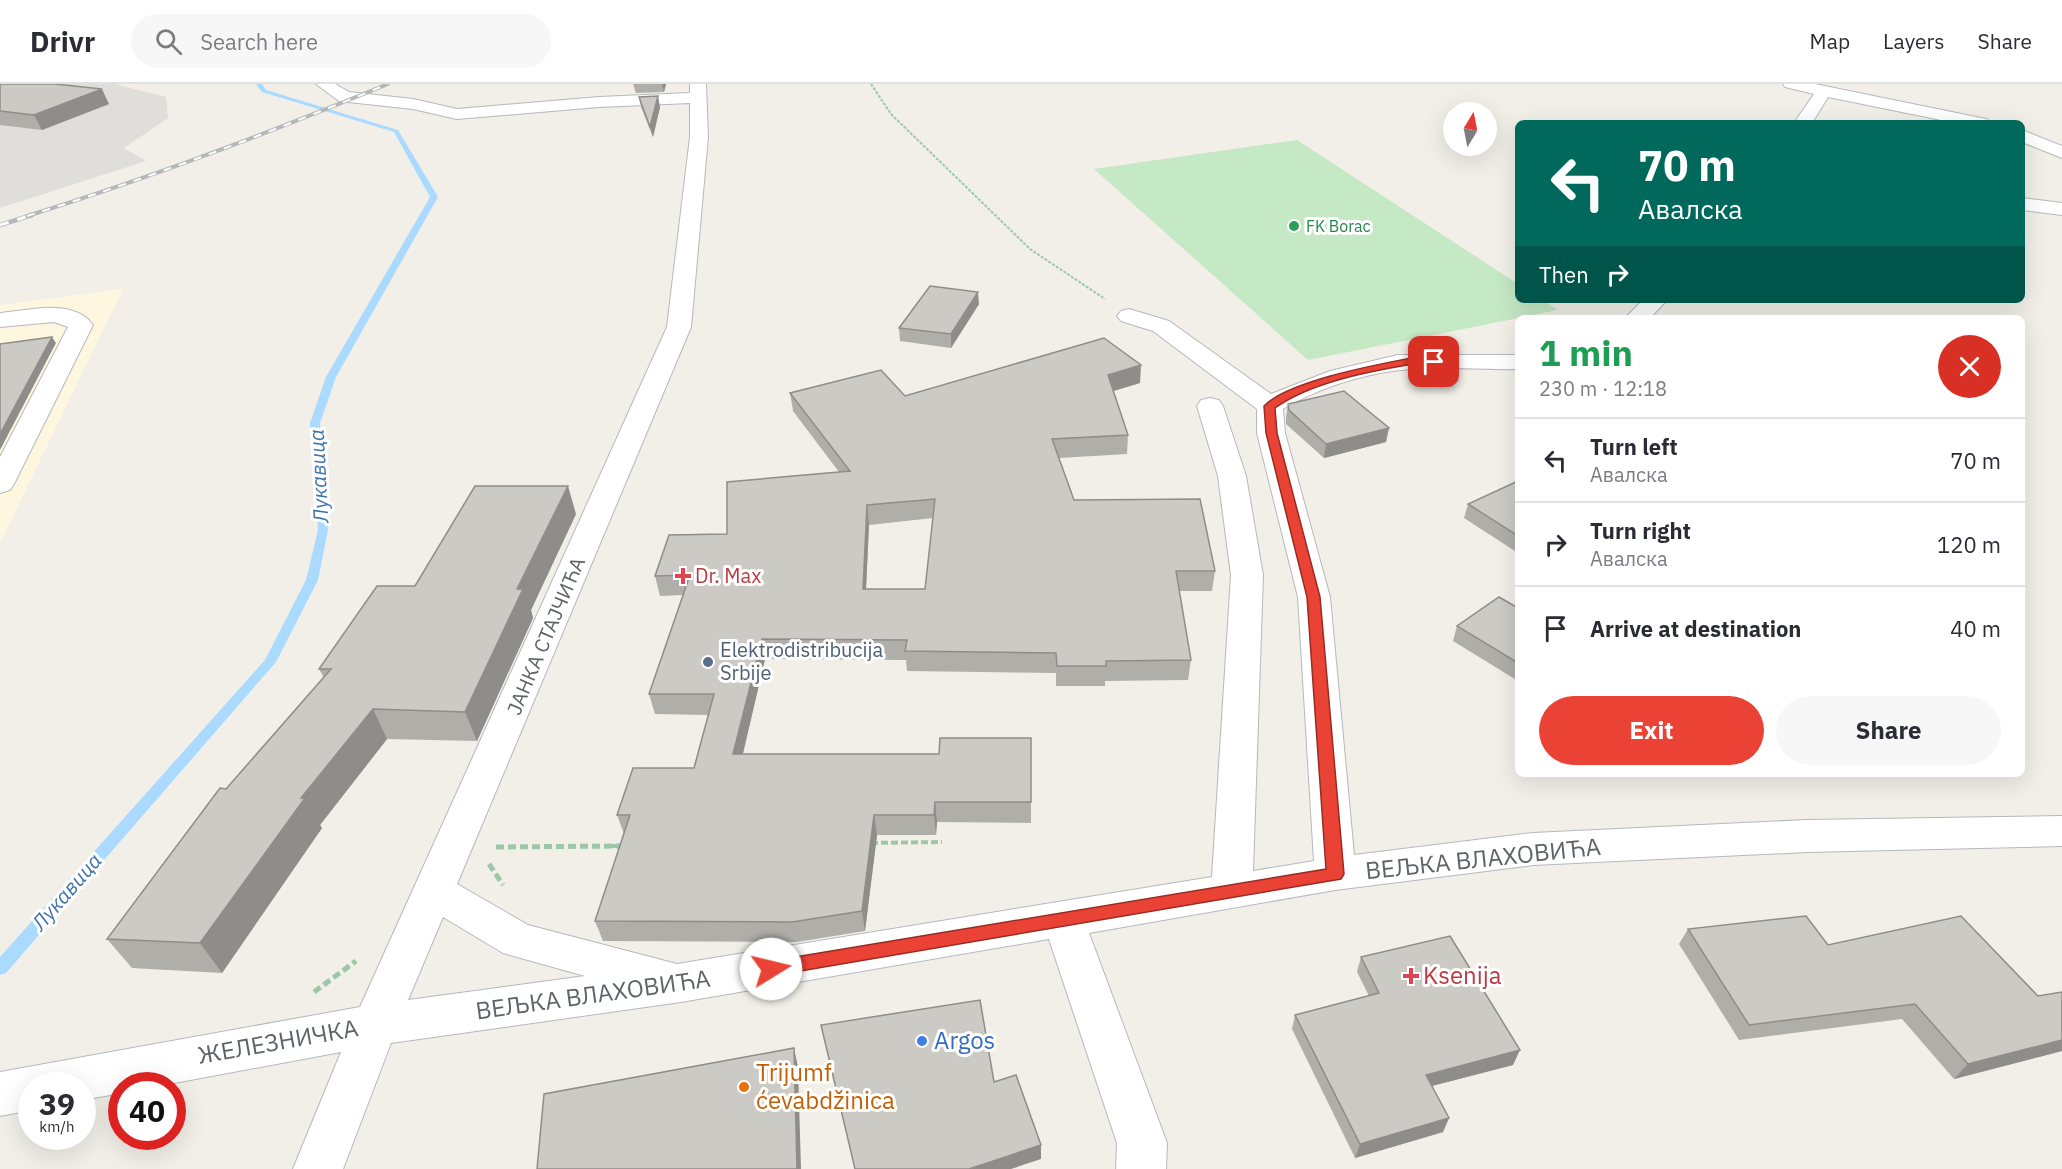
<!DOCTYPE html>
<meta charset="utf-8">
<style>
body{margin:0;font-family:"IBM Plex Sans",sans-serif;background:#f7f7f7;color:#2b2b33;height:100vh;display:flex;flex-direction:column;font-size:22px;white-space:nowrap}
*{box-sizing:border-box;margin:0}
p{font-size:20px;color:#7c7c81}
.icon{flex:none;width:33px;height:33px;fill:none;stroke:currentColor;stroke-width:2;stroke-linecap:round;stroke-linejoin:round}
.map{position:relative;flex:1;overflow:hidden}
.sheet{position:absolute;left:1515px;top:231px;width:510px;height:462px;display:flex;flex-direction:column;background:#fff;border-radius:9px;box-shadow:0 6px 24px #0002}
.sheet>*{flex:none}
.top-card{position:absolute;left:1515px;top:36px;width:510px;height:183px;border-radius:9px;box-shadow:0 6px 24px #0002;background:#00695c;color:#fff;overflow:hidden}
.needle{width:39px;rotate:10deg}
.controls{position:absolute;left:1443px;top:18px;display:grid;gap:12px}
.controls a{display:grid;place-items:center;width:54px;height:54px;border-radius:50%;background:#fff;box-shadow:0 6px 24px #0002;font-size:30px}
.speed{position:absolute;left:18px;top:988px;display:flex;gap:12px;font-size:30px;font-weight:700;text-align:center}
.speed>*{display:grid;place-content:center;width:78px;height:78px;border-radius:50%;background:#fff;box-shadow:0 6px 24px #0002;line-height:1}
.speed small{font-size:15px;font-weight:400}
.speed .limit{border:9px solid #d22;background:#fff;color:#111}
.pin{position:absolute;display:grid;place-items:center;width:51px;height:51px;color:#fff;margin:-26px;border-radius:12px;box-shadow:0 3px 9px #0006}
.me{position:absolute;width:66px;margin:-33px;rotate:81deg;stroke-linejoin:round;filter:drop-shadow(0 0 4px #0008)}
.turn{display:flex;align-items:center;gap:21px;height:126px;padding:0 24px;font-size:27px}
.turn .icon{width:78px;height:78px;stroke-width:2.5}
.turn b{display:block;font-size:42px;line-height:51px}
.then{display:flex;align-items:center;height:57px;padding:0 24px;background:#0003;gap:12px;font-size:22px}
.round{display:grid;place-items:center;flex:none;width:63px;height:63px;border-radius:32px;background:#f7f7f7}
.summary{display:flex;align-items:center;justify-content:space-between;height:102px;padding:0 24px}
h1{font-size:36px;font-weight:800;line-height:45px;color:#1e9e55}
.primary-button{display:flex;gap:12px;margin-top:auto;padding:12px 24px}
.primary-button a{flex:1;height:69px;border-radius:36px;background:#ea4335;color:#fff;font-size:24px;font-weight:800;line-height:69px;text-align:center}
.primary-button a+a{background:#f7f7f7;color:#2b2b33}
ul{padding:0;list-style:none}
li{display:flex;align-items:center;gap:18px;height:84px;padding:0 24px;border-top:2px solid #e1e1e2}
li div{flex:1}
li b{display:block;font-size:22px}
li em{font-style:normal}
header{display:flex;align-items:center;gap:36px;box-sizing:border-box;height:84px;padding:0 30px;background:#fff;border-bottom:2px solid #e1e1e2}
header strong{font-size:28px}
nav{display:flex;gap:33px;margin-inline-start:auto;font-size:21px}
.search{width:420px;height:54px;background:#f7f7f7;display:flex;align-items:center;gap:15px;box-sizing:border-box;padding:0 21px;border-radius:33px;color:#7c7c81;font-size:22px}
.map>svg:first-child{display:block}
.commercial{fill:#fef7e0}
.industrial{fill:#e0deda}
.green{fill:#c5e8c5}
.lines{fill:none;stroke-linecap:round;stroke-linejoin:round}
.stream{fill:#aadaff;fill-rule:evenodd}
.minor-casing{stroke:#b5b8bc;stroke-width:2}
.path-far2{stroke:#9cc7a9;stroke-width:2;stroke-dasharray:3 1.5;stroke-linecap:butt}
.path-far1{stroke:#9cc7a9;stroke-width:4;stroke-dasharray:7 3;stroke-linecap:butt}
.path{stroke:#9cc7a9;stroke-width:5;stroke-dasharray:8 4;stroke-linecap:butt}
.minor{fill:#fff;fill-rule:evenodd}
.rail-far1-casing{stroke:#b6b7b8;stroke-width:4}
.rail-casing{stroke:#b6b7b8;stroke-width:4.5}
.rail-far1{stroke:#fff;stroke-width:2;stroke-dasharray:8;stroke-linecap:butt}
.rail{stroke:#fff;stroke-width:3;stroke-dasharray:9;stroke-linecap:butt}
.wall{fill:#afaea9;fill-rule:evenodd}
.shaded-wall{fill:#8f8d8a}
.building{fill:#cccac5;stroke:#8f8d8a;stroke-width:1.5;fill-rule:evenodd}
.route{fill:#ea4335;stroke:#982c22;stroke-width:1.5}
.leisure-dot{fill:#2e9e5b;stroke:#fff;stroke-width:2}
.health-dot{fill:#e0444e;stroke:#fff;stroke-width:2}
.service-dot{fill:#5c6f8a;stroke:#fff;stroke-width:2}
.shop-dot{fill:#3f7fe0;stroke:#fff;stroke-width:2}
.food-dot{fill:#e8710a;stroke:#fff;stroke-width:2}
.labels{text-anchor:middle;stroke-width:6;stroke-linejoin:round;paint-order:stroke}
.far-leisure-label{font-size:16px;fill:#27864d;stroke:#fff;text-anchor:start}
.health-label{font-size:20px;fill:#be3a42;stroke:#fff;text-anchor:start}
.street-label{font-size:20px;fill:#5f6368;stroke:#fff}
.service-label{font-size:20px;fill:#4e5e75;stroke:#fff;text-anchor:start}
.water-label{font-size:21px;font-style:italic;fill:#4174aa;stroke:#fff}
.near-street-label{font-size:24px;fill:#5f6368;stroke:#fff}
.near-health-label{font-size:24px;fill:#be3a42;stroke:#fff;text-anchor:start}
.near-shop-label{font-size:24px;fill:#366cbe;stroke:#fff;text-anchor:start}
.near-food-label{font-size:24px;fill:#c56008;stroke:#fff;text-anchor:start}
</style>
<header>
<strong>Drivr</strong>
<div class="search"><svg class="icon" aria-label="search" viewBox="0 0 24 24"><circle cx="10" cy="10" r="6"/><path d="M15 15l6 6"/></svg>Search here</div>
<nav><a>Map</a><a>Layers</a><a>Share</a></nav>
</header>
<div class="map">
<svg width="2062" height="1085" viewBox="0 0 2062 1085">
<rect width="100%" height="100%" fill="#f1efe8"/>
<!-- commercial -->
<path class="commercial" d="M123,205l-123,254v-238z"/>
<!-- industrial -->
<path class="industrial" d="M0,0h115l51,13 2,21 -44,30 22,13 -146,47z"/>
<!-- green -->
<path class="green" d="M1297,56l221,144v16h24l16,10 -250,50 -214,-191z"/>
<g class="lines">
<!-- stream -->
<path class="stream" d="M256,0h6l4,6 132,40 40,67 -102,180 -16,46 8,107 -10,50 -42,82 -270,311 -6,2v-18l265,-297 41,-80 12,-50 -8,-107 16,-46 104,-180 -36,-65 -132,-40z"/>
<defs>
<g id="minor">
<path d="M316,0h19l14,8 64,7 44,10 142,-12 91,-4v-9h16l2,53 -17,190 -234,557 71,41 149,39 535,-87 19,-302 -13,-99 -21,-70 4,-6 9,-2 9,2 4,6 23,70 17,99 -10,296 61,-10 -16,-264 -41,-164v-24l-104,-78 -32,-10 -4,-5 4,-5 8,-2 40,12 102,73 59,-23 68,-16h120v14c-36,1 -72,-3 -107,0 -43,3 -91,18 -128,40l2,24 45,164 24,258 179,-22 274,-13 255,-4v30l-255,6 -274,13 -198,25 -246,43 78,210 -1,26h-50l1,-26 -68,-204 -368,63 -290,41 -48,126h-50l48,-117 -183,34h-36v7l-40,7v-14h-50v24l-32,6v-44l360,-65 307,-680 23,-190v-34l-91,4 -142,12 -44,-10 -74,-8zM443,833l60,36 82,23 -177,24z"/>
<path d="M1783,0h32l166,34 6,1 3,4h-34l-128,-26 -16,26h-18l20,-29 -29,-7z"/>
<path d="M2022,46l40,16v12l-40,-16z"/>
<path d="M2022,114l40,5v12l-40,-5z"/>
<path d="M1643,216h24l-17,18h-25z"/>
<path d="M42,224c18,-1 40,1 51,17l-79,159 -4,6 -10,3v-36l68,-130 -14,-5 -54,5v-14z"/>
</g>
</defs>
<!-- minor casing -->
<use href="#minor" class="minor-casing"/>
<!-- path-far2 -->
<path class="path-far2" d="M871,0l20,30 139,135 75,50"/>
<!-- path-far1 -->
<g class="path-far1">
<path d="M871,759l71,-1"/>
<path d="M612,762h11"/>
</g>
<!-- path -->
<g class="path">
<path d="M496,763l127,-1"/>
<path d="M489,780l14,21"/>
<path d="M314,908l42,-31"/>
</g>
<!-- minor -->
<use href="#minor" class="minor"/>
<defs>
<path id="rail-far1" d="M27,132c123,-38 242,-83 361,-132"/>
<path id="rail" d="M0,141l32,-10"/>
</defs>
<!-- rail-far1 casing -->
<use href="#rail-far1" class="rail-far1-casing"/>
<!-- rail casing -->
<use href="#rail" class="rail-casing"/>
<!-- rail-far1 -->
<use href="#rail-far1" class="rail-far1"/>
<!-- rail -->
<use href="#rail" class="rail"/>
</g>
<!-- wall -->
<g class="wall">
<path d="M0,0l109,20 -67,26 -42,-5z"/>
<path d="M633,0h33l-2,8 -28,1z"/>
<path d="M639,13l21,10 -7,30 -12,-30z"/>
<path d="M979,220l-28,44 -51,-7 -1,-13z"/>
<path d="M1140,299l-27,8 15,44 -1,19 -68,4 15,42 141,71 -3,20h-33l12,69 -3,20 -83,1v5h-49v-13l-149,-2 -1,-11 -141,-1 -22,95h196l92,-16v85l-94,-1 -1,13h-59l-12,96 -68,11 -194,-1 -8,-20 29,-87 -7,-19 77,-47 14,-53 -53,-1 -6,-20 34,-99 -23,1 -5,-20 72,-42 112,-62 -46,-61 -3,-18 115,3zM933,434l-8,71h-59l3,-64z"/>
<path d="M1288,320l98,38 -62,16 -38,-34v-7z"/>
<path d="M1518,397v72l-54,-35 4,-14z"/>
<path d="M576,430l-45,96 2,8 -56,123 -90,-2 -67,86 2,3 -100,145 -90,-5 -25,-29 119,-150 98,-111 -5,-9 96,-83z"/>
<path d="M1518,524v73l-65,-40 4,-15z"/>
<path d="M1688,845l140,16 210,51 24,-4v59l-108,28 -52,-60 -163,21 -60,-96z"/>
<path d="M1361,873l152,108 -81,21 17,32 -6,14 -88,26 -63,-129 3,-14 74,-19 -12,-24z"/>
</g>
<!-- shaded-wall -->
<g class="shaded-wall">
<path d="M662,0h4l-2,8z"/>
<path d="M102,5l7,15 -67,26 -8,-15z"/>
<path d="M658,12l2,11 -7,30 -3,-10z"/>
<path d="M978,208l1,12 -28,44v-14z"/>
<path d="M52,253l4,6 -56,107v-16z"/>
<path d="M1141,281l-1,18 -33,10 1,-18z"/>
<path d="M1389,344l-3,14 -62,16 2,-14z"/>
<path d="M568,402l8,28 -45,96 2,8 -56,123 -12,-29 52,-123z"/>
<path d="M867,421l2,20 -4,84 -2,-20z"/>
<path d="M762,555l3,20 -27,115 -5,-20z"/>
<path d="M373,625l14,30 -67,86 2,3 -100,145 -22,-30 101,-145z"/>
<path d="M935,718l2,20 -1,13 -2,-20z"/>
<path d="M874,731l3,20 -12,96 -3,-20z"/>
<path d="M2062,956v11l-108,28 14,-15z"/>
<path d="M794,964l4,19 3,102h-4z"/>
<path d="M1520,966l-7,15 -93,24 6,-14z"/>
<path d="M1449,1034l-6,14 -88,26 5,-14z"/>
<path d="M1041,1061v14l-30,10h-42z"/>
</g>
<!-- building -->
<g class="building">
<path d="M0,0h55l47,5 -68,26 -34,-4z"/>
<path d="M658,12l-8,31 -11,-30z"/>
<path d="M930,202l48,6 -27,42 -52,-6z"/>
<path d="M52,253l-52,97v-90z"/>
<path d="M1104,254l37,27 -33,10 20,60 -76,4 22,61 126,-1 15,72h-39l15,89 -85,1v5h-49l-1,-13 -151,-2 2,-11 -145,-1 -29,115h206l1,-16h91v64h-96l-1,13h-60l-12,96 -70,11 -197,-1 35,-106h-13l16,-47h61l20,-74h-65l41,-119 -35,1 14,-41 58,-1v-52l123,-11 -60,-78 91,-23 24,26zM935,415l-10,90h-62l4,-84z"/>
<path d="M1344,307l45,37 -63,16 -37,-34 -1,-6z"/>
<path d="M1518,397v55l-50,-32z"/>
<path d="M475,402h93l-51,103h6l-58,123 -92,-3 -72,89h4l-105,145 -93,-4 113,-151 6,1 105,-120h-12l58,-83h38z"/>
<path d="M1499,513l19,11v55l-61,-37z"/>
<path d="M1806,832l22,29 133,-29 77,80 24,-4v48l-94,24 -53,-60 -166,21 -61,-96z"/>
<path d="M1450,852l70,114 -94,25 23,43 -89,26 -65,-129 84,-22 -18,-36z"/>
<path d="M980,916l14,82 22,-7 25,70 -72,24h-114l-34,-144z"/>
<path d="M794,964l3,121h-260l7,-75z"/>
</g>
<!-- route -->
<path class="route" d="M1411,274h23l5,4c-8,6 -21,1 -32,3 -41,7 -97,18 -132,43l2,25 43,164 24,277 -3,5 -570,97 -7,-2 -2,-5 2,-6 7,-2 555,-92 -19,-272 -41,-164 -2,-27c24,-25 111,-41 147,-48z"/>
<!-- markers -->
<circle class="leisure-dot" cx="1294" cy="142" r="6"/>
<g class="health-dot">
<path d="M680 483h6v6h6v6h-6v6h-6v-6h-6v-6h6z"/>
<path d="M1408 883h6v6h6v6h-6v6h-6v-6h-6v-6h6z"/>
</g>
<circle class="service-dot" cx="708" cy="578" r="6"/>
<circle class="shop-dot" cx="922" cy="957" r="6"/>
<circle class="food-dot" cx="744" cy="1003" r="6"/>
<g class="labels">
<!-- far-leisure labels -->
<g class="far-leisure-label">
<text x="1306" y="148">FK Borac</text>
</g>
<!-- health labels -->
<g class="health-label">
<text x="695" y="499">Dr. Max</text>
</g>
<!-- street labels -->
<g class="street-label">
<text transform="translate(546 552) rotate(-67)" y="7">ЈАНКА СТАЈЧИЋА</text>
</g>
<!-- service labels -->
<g class="service-label">
<text x="720" y="573">Elektrodistribucija<tspan x="720" dy="23">Srbije</tspan></text>
</g>
<!-- water labels -->
<g class="water-label">
<text transform="translate(319 392) rotate(-93)" y="7">Лукавица</text>
<text transform="translate(67 808) rotate(-49)" y="7">Лукавица</text>
</g>
<!-- near-street labels -->
<g class="near-street-label">
<text transform="translate(1483 775) rotate(-6)" y="8">ВЕЉКА ВЛАХОВИЋА</text>
<text transform="translate(593 911) rotate(-8)" y="8">ВЕЉКА ВЛАХОВИЋА</text>
<text transform="translate(278 958) rotate(-10)" y="8">ЖЕЛЕЗНИЧКА</text>
</g>
<!-- near-health labels -->
<g class="near-health-label">
<text x="1423" y="900">Ksenija</text>
</g>
<!-- near-shop labels -->
<g class="near-shop-label">
<text x="934" y="965">Argos</text>
</g>
<!-- near-food labels -->
<g class="near-food-label">
<text x="756" y="997">Trijumf<tspan x="756" dy="28">ćevabdžinica</tspan></text>
</g>
</g>
</svg>
<div class="controls">
<a><svg class="needle" viewBox="-14 -14 28 28"><path d="M0-13l5 13h-10z" fill="#e53935"/><path d="M0 13l5-13h-10z" fill="#7c7c81"/></svg></a>
</div>
<div class="speed"><div>39<small>km/h</small></div><div class="limit">40</div></div>
<div class="pin" style="left:1434px;top:278px;background:#d93025"><svg class="icon" aria-label="arrive" viewBox="0 0 24 24"><path d="M6 21V4h12l-3 4 3 4H6"/></svg></div>
<svg class="me" style="left:771px;top:885px" viewBox="-20 -20 40 40"><circle r="19" fill="#fff"/><path d="M0-13L10 11 0 6-10 11z" fill="#ea4335"/></svg>
<div class="top-card">
<div class="turn"><svg class="icon" aria-label="left" viewBox="0 0 24 24"><path d="M17 20v-9H6M10 6l-5 5 5 5"/></svg><div><b>70 m</b>Авалска</div></div>
<div class="then">Then<svg class="icon" aria-label="right" viewBox="0 0 24 24"><path d="M7 20v-9h11M14 6l5 5-5 5"/></svg></div>
</div>
<section class="sheet">
<div class="summary"><div><h1>1 min</h1><p>230 m · 12:18</p></div><a class="round" style="background:#d93025;color:#fff"><svg class="icon" aria-label="close" viewBox="0 0 24 24"><path d="M6 6l12 12M18 6L6 18"/></svg></a></div>
<ul>
<li><svg class="icon" aria-label="left" viewBox="0 0 24 24"><path d="M17 20v-9H6M10 6l-5 5 5 5"/></svg><div><b>Turn left</b><p>Авалска</p></div><em>70 m</em></li>
<li><svg class="icon" aria-label="right" viewBox="0 0 24 24"><path d="M7 20v-9h11M14 6l5 5-5 5"/></svg><div><b>Turn right</b><p>Авалска</p></div><em>120 m</em></li>
<li><svg class="icon" aria-label="arrive" viewBox="0 0 24 24"><path d="M6 21V4h12l-3 4 3 4H6"/></svg><div><b>Arrive at destination</b></div><em>40 m</em></li>
</ul>
<div class="primary-button"><a>Exit</a><a>Share</a></div>
</section>
</div>
